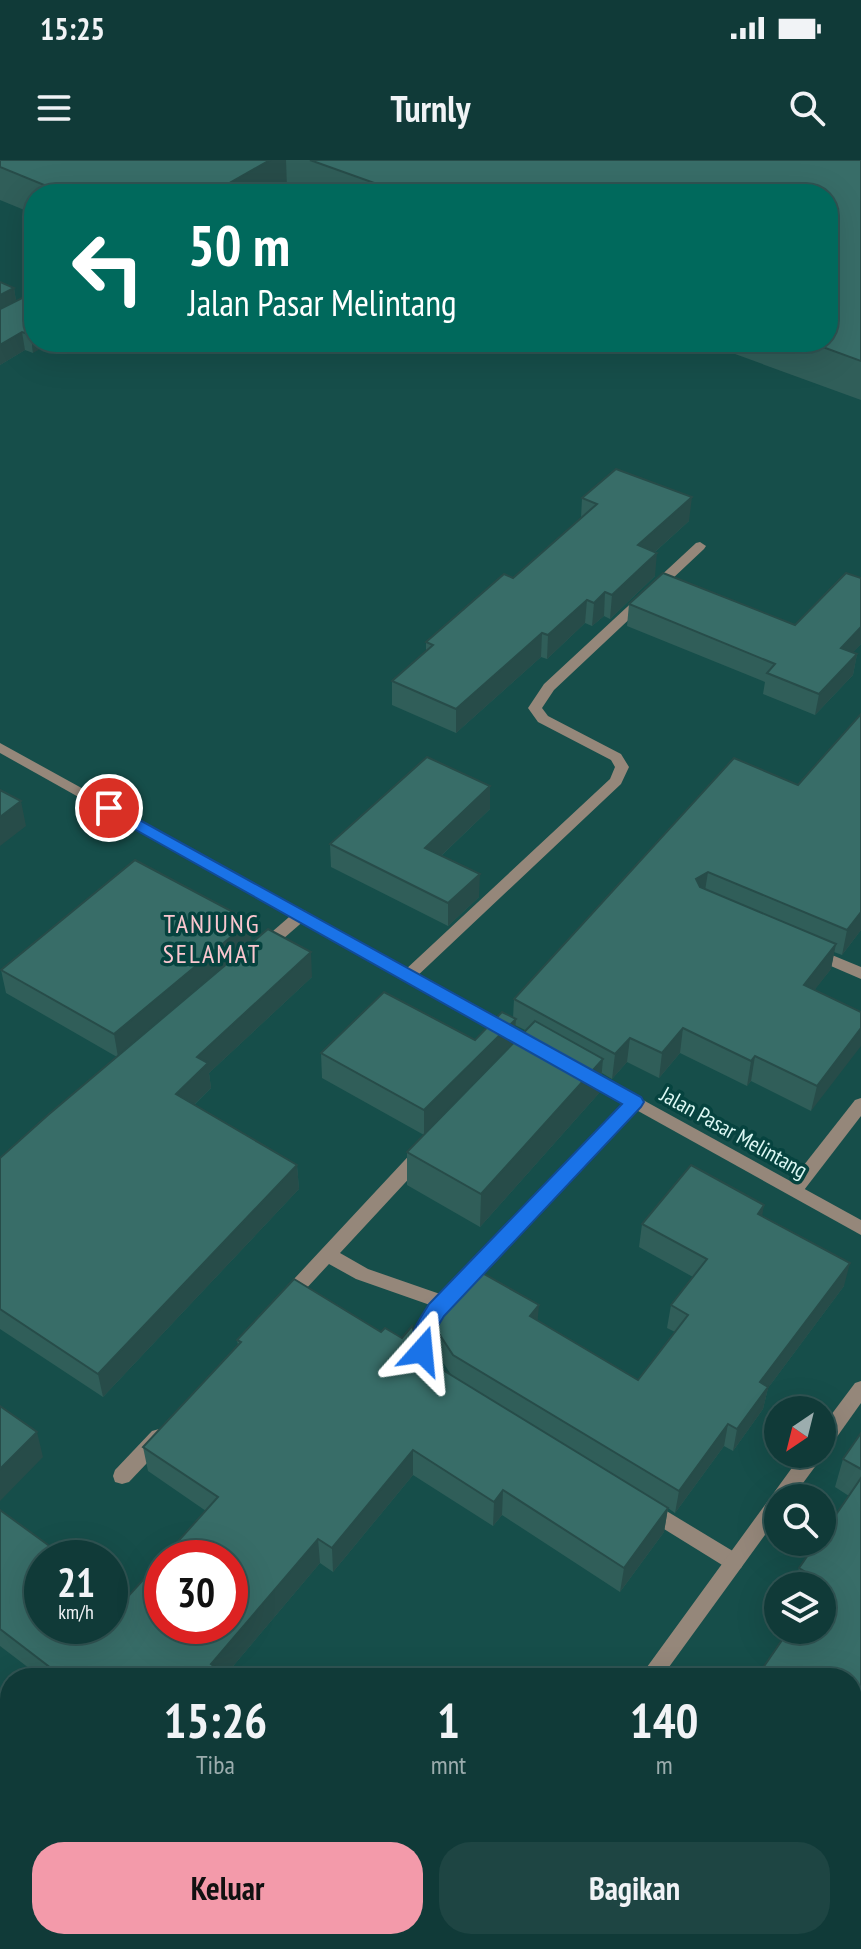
<!DOCTYPE html>
<html lang="id">
<style>
body{margin:0;font-family:"PT Sans Narrow",sans-serif;background:#1e4543;color:#f1f3f6;height:100vh;display:flex;flex-direction:column;font-size:30px;white-space:nowrap}
*{box-sizing:border-box;margin:0}
p{font-size:26px;color:#9cadae}
.icon{flex:none;width:44px;height:44px;fill:none;stroke:currentColor;stroke-width:2;stroke-linecap:round;stroke-linejoin:round}
.map{position:relative;flex:1;overflow:hidden}
.details{position:absolute;left:0px;top:1508px;width:862px;height:282px;display:flex;flex-direction:column;background:#103a38;border-radius:32px 32px 0 0;box-shadow:0 8px 32px #0002,0 0 0 2px #305453}
.details>*{flex:none}
.guide{position:absolute;left:24px;top:24px;width:814px;height:168px;border-radius:32px;box-shadow:0 8px 32px #0002,0 0 0 2px #305453;background:#00695c;color:#fff;overflow:hidden}
.needle{width:52px;rotate:215deg}
.tools{position:absolute;left:764px;top:1236px;display:grid;gap:16px}
.tools a{display:grid;place-items:center;width:72px;height:72px;border-radius:50%;background:#103a38;box-shadow:0 8px 32px #0002,0 0 0 2px #305453;font-size:40px}
.speed{position:absolute;left:24px;top:1380px;display:flex;gap:16px;font-size:40px;font-weight:700;text-align:center}
.speed>*{display:grid;place-content:center;width:104px;height:104px;border-radius:50%;background:#103a38;box-shadow:0 8px 32px #0002,0 0 0 2px #305453;line-height:1}
.speed small{font-size:20px;font-weight:400}
.speed .limit{border:12px solid #d22;background:#fff;color:#111}
.pin{position:absolute;display:grid;place-items:center;width:68px;height:68px;color:#fff;margin:-34px;border:4px solid #fff;border-radius:50%;box-shadow:0 2px 8px #0007}
.me{position:absolute;width:88px;margin:-44px;rotate:18deg;stroke-linejoin:round;filter:drop-shadow(0 0 6px #0008)}
.turn{display:flex;align-items:center;gap:28px;height:168px;padding:0 32px;font-size:36px}
.turn .icon{width:104px;height:104px;stroke-width:2.5}
.turn b{display:block;font-size:56px;line-height:68px}
.eta{display:flex;justify-content:space-evenly;align-items:center;height:136px;text-align:center}
.eta b{font-size:48px;font-weight:600;line-height:56px}
.primary-button{display:flex;gap:16px;margin-top:auto;padding:16px 32px}
.primary-button a{flex:1;height:92px;border-radius:32px;background:#f39aaa;color:#111;font-size:32px;font-weight:600;line-height:92px;text-align:center}
.primary-button a+a{background:#1e4543;color:#f1f3f6}
.status{display:flex;justify-content:space-between;align-items:center;height:56px;padding:0 40px;background:#103a38;direction:ltr}
.status svg{height:22px;fill:currentColor}
header{display:flex;justify-content:space-between;align-items:center;height:104px;padding:0 32px;background:#103a38;font-size:36px;font-weight:600}
.map>svg:first-child{display:block}
.lines{fill:none;stroke-linecap:round;stroke-linejoin:round}
.service{fill:#95877a;fill-rule:evenodd}
.minor{fill:#95877a;fill-rule:evenodd}
.tertiary{fill:#95877a;fill-rule:evenodd}
.wall{fill:#305e59;fill-rule:evenodd}
.shaded-wall{fill:#274c49}
.building{fill:#386d68;stroke:#274c49;stroke-width:2}
.route{fill:#1a73e8;stroke:#114b97;stroke-width:2}
.labels{text-anchor:middle;stroke-width:7;stroke-linejoin:round;paint-order:stroke}
.street-label{font-size:22px;fill:#dcf8f4;stroke:#06433f}
.quarter-label{font-size:26px;letter-spacing:2px;fill:#fbc7cf;stroke:#06433f}
</style>
<div class="status"><b>15:25</b><svg viewBox="0 0 49 12"><path d="M0 12V9h3v3zM5 12V6h3v6zM10 12V3h3v9zM15 12V0h3v12zM26 1h20v11H26zM47 4h2v5h-2z"/></svg></div>
<header><svg class="icon" aria-label="menu" viewBox="0 0 24 24"><path d="M4 6h16M4 12h16M4 18h16"/></svg>Turnly<svg class="icon" aria-label="search" viewBox="0 0 24 24"><circle cx="10" cy="10" r="6"/><path d="M15 15l6 6"/></svg></header>
<div class="map">
<svg width="861" height="1789" viewBox="0 0 861 1789">
<rect width="100%" height="100%" fill="#164e4a"/>
<g class="lines">
<!-- service -->
<path class="service" d="M738,1780h28l5,9h-28z"/>
<!-- minor -->
<g class="minor">
<path d="M700,382l6,4 -2,3 -150,141 -12,18 6,8 73,38 8,13 -8,17 -207,195h-10l-3,-4 3,-4 206,-192 5,-12 -4,-7 -73,-38 -10,-14 16,-24 152,-141z"/>
<path d="M301,750l5,1 3,4 -3,4 -38,33h-10l-3,-4 3,-4 38,-33z"/>
<path d="M815,788l46,19v12l-51,-22 -3,-4 3,-4z"/>
<path d="M634,936l6,2 2,4 -2,4 -198,209c-11,19 -14,34 -4,54l-3,5 -6,3 -6,-3c-14,-27 -8,-44 7,-69l-74,-26 -27,-15 -37,40 -6,2 -6,-2 -3,-5 3,-5 137,-147h12l2,5 -2,5 -89,96 28,16 72,25 188,-196z"/>
<path d="M861,938v18l-60,78h-12l-2,-5 2,-5 66,-84z"/>
<path d="M159,1269l7,2 2,6 -2,6 -37,39 -7,2 -7,-2 -2,-6 2,-6 37,-39z"/>
<path d="M650,1341l91,55 3,6 -3,6 -7,3 -7,-3 -84,-52 -3,-6 3,-6z"/>
</g>
<!-- tertiary -->
<g class="tertiary">
<path d="M0,583l544,300 2,4 -2,4h-12l-532,-298z"/>
<path d="M583,907l278,153v15l-284,-158 -2,-4 2,-4z"/>
<path d="M861,1221v22l-32,45 -7,2v-23l33,-44z"/>
<path d="M822,1293v1l-2,6 -28,38h-14v19l-117,161h-22l163,-224z"/>
<path d="M443,1780h25l-4,9h-25z"/>
</g>
</g>
<!-- wall -->
<g class="wall">
<path d="M0,0h861v240l-159,-58h126v-148h-521l-20,-7 -12,7h-241v20l-34,-14z"/>
<path d="M0,122l14,6 2,13 14,-7 3,59 -8,-3 -25,15z"/>
<path d="M582,338l107,23 -34,31v24l-45,43 -6,-3 -12,10 -7,-3 -38,36 -6,-2 -85,76 -64,-28v-24l34,-30v-9l87,-64 68,-60z"/>
<path d="M861,418v66l-8,8 4,2 -4,21 -38,40 -52,-21 2,-12 -138,-56 2,-22 166,21z"/>
<path d="M734,598l127,172 -19,25 -8,-3 -3,17 -17,21 47,22 -50,99 -60,-30 -4,5 -67,-33 -21,25 -32,-16 -15,17 -10,-6 -2,19 -120,135 -73,-42v-33l17,-17 -102,-57 -1,-25 154,-13 38,-22 1,-19zM515,865l10,5 -10,11z"/>
<path d="M490,626v23l-49,47 38,41 -31,29 -117,-59 -1,-23z"/>
<path d="M252,782l60,35 -103,96 2,15 -17,17 103,60 2,24 -196,208 -103,-68v-171l117,-101 -111,-64 -5,-23z"/>
<path d="M762,1056l82,70 -76,102 -5,21 -30,42 -9,-5 -49,67 -7,-5 -4,24 -44,60 -118,-77 -9,11 -80,-51 -80,97 -13,-9 -97,115h-181l-42,-32v-136l124,91 82,-90 -58,-40 -5,-24 95,-102 -1,-5 144,-8 21,6 17,7 19,22 14,9 -16,-24v-23l102,-8 100,59 37,-48 -8,-4 4,-23 22,-28 -54,-30 3,-23z"/>
<path d="M861,1273v417l-9,-6v-166l-30,-92h-28l5,-18 50,-72 -14,-9 8,-28z"/>
</g>
<!-- shaded-wall -->
<g class="shaded-wall">
<path d="M270,0h16l1,27 -12,7h-65z"/>
<path d="M14,128l3,18 -17,9v-20z"/>
<path d="M22,172l3,18 -25,15v-20z"/>
<path d="M34,173v9h18l-19,11 -2,-18z"/>
<path d="M692,337l-3,24 -53,48 2,-24z"/>
<path d="M657,393l-2,23 -45,43 2,-24z"/>
<path d="M605,432l-1,24 -12,10 2,-23z"/>
<path d="M587,440l-2,23 -38,36 1,-24z"/>
<path d="M861,467v17l-23,25 3,-21z"/>
<path d="M542,473l-1,24 -85,76v-24z"/>
<path d="M857,494l-4,21 -38,40 4,-21z"/>
<path d="M490,626v23l-65,62v-23z"/>
<path d="M21,641l5,25 -26,20v-29z"/>
<path d="M708,712l-4,25 -8,-18z"/>
<path d="M480,714l-1,23 -31,29v-23z"/>
<path d="M861,752v18l-19,25 5,-25z"/>
<path d="M250,761l2,23 -134,113 -4,-23z"/>
<path d="M836,784l-5,25 -32,41 5,-25z"/>
<path d="M311,792l1,25 -103,96 2,15 -32,31 -3,-25 21,-37z"/>
<path d="M516,859l-2,25 -90,91v-25z"/>
<path d="M683,868l-3,25 -21,25 3,-25z"/>
<path d="M861,868v18l-50,65 6,-25z"/>
<path d="M630,878l-3,24 -15,17 3,-25z"/>
<path d="M755,896l-4,25 -4,5 4,-25z"/>
<path d="M603,899l-3,33 -120,135 1,-33z"/>
<path d="M297,1005l2,24 -196,208 -5,-23z"/>
<path d="M764,1045l-4,23 -2,-14z"/>
<path d="M850,1103l-6,23 -76,102 -5,21 -30,42 4,-22 23,-47z"/>
<path d="M539,1145l-2,23 -7,-12z"/>
<path d="M728,1264l-4,22 -49,67 4,-22z"/>
<path d="M37,1272l6,25 -43,44v-32z"/>
<path d="M413,1290v25l-80,97 -1,-24z"/>
<path d="M503,1330l-1,25 -9,11 1,-24z"/>
<path d="M668,1348l-4,24 -44,60 4,-24z"/>
<path d="M318,1379l2,24 -97,115h-10l-2,-14z"/>
</g>
<!-- building -->
<g class="building">
<path d="M0,0h270l-60,34h-144l-66,-27z"/>
<path d="M310,0h551v201l-52,-19h19v-148h-423z"/>
<path d="M0,122l14,6 -14,7z"/>
<path d="M30,134l4,2v37l-3,2 -9,-3 -22,13v-36z"/>
<path d="M616,309l76,28 -54,48 19,8 -11,10 -34,32 -7,-3 -11,11 -7,-3 -39,35 -6,-2 -86,76 -64,-28 41,-36 -7,-3 78,-68 9,4 84,-74 -15,-6z"/>
<path d="M663,413l132,52 51,-52 15,5v49l-20,21 16,6 -38,40 -52,-21 8,-9 -146,-60z"/>
<path d="M861,554v198l-14,18 -139,-58 -12,7 4,8 136,57 -32,41 57,27v16l-44,58 -62,-30 -4,5 -68,-33 -21,25 -32,-15 -15,16 -101,-55 220,-241 64,27z"/>
<path d="M427,597l63,29 -65,62 55,26 -32,29 -118,-59z"/>
<path d="M0,630l21,11 -21,16z"/>
<path d="M135,700l115,61 -136,113 -113,-64z"/>
<path d="M268,769l43,23 -114,105 11,6 -32,31 121,71 -199,209 -98,-65v-151l48,-43z"/>
<path d="M384,832l91,48 27,-28 14,7 -92,91 -103,-57z"/>
<path d="M535,861l68,38 -122,135 -74,-42z"/>
<path d="M691,1005l73,40 -6,9 92,49 -90,119 8,5 -31,42 -9,-5 -49,67 -226,-136 -17,-26 3,-23 31,-40 69,39 -9,11 108,64 50,-65 -17,-10 36,-46 -65,-35z"/>
<path d="M294,1119l87,53 4,-4 17,10 10,-12 7,19 19,22 230,141 -44,60 -121,-78 -9,12 -81,-52 -81,98 -14,-9 -107,125 11,8 -4,6h-154l-64,-49v-119l66,48h-24v68h68v-36l14,11 38,-42v67h68v-68h-67l55,-61 -75,-50 98,-105 -4,-2z"/>
<path d="M0,1246l37,26 -37,37z"/>
<path d="M861,1273v36l-18,-10z"/>
<path d="M861,1318v342l-9,-6v-136h-96l33,-48h33v-44h-3l3,-4 -23,-14 18,-26h5v-7z"/>
</g>
<!-- route -->
<path class="route" d="M109,643l532,294 3,5 -3,5 -197,209 -11,18 -4,23 -7,3 -8,-3c-9,-20 5,-36 15,-53l193,-200 -518,-292 -3,-4z"/>
<g class="labels">
<!-- street labels -->
<g class="street-label">
<text transform="translate(734 972) rotate(29)" y="8">Jalan Pasar Melintang</text>
</g>
<!-- quarter labels -->
<g class="quarter-label">
<text x="212" y="773">TANJUNG<tspan x="212" dy="30">SELAMAT</tspan></text>
</g>
</g>
</svg>
<div class="tools">
<a><svg class="needle" viewBox="-14 -14 28 28"><path d="M0-13l5 13h-10z" fill="#e53935"/><path d="M0 13l5-13h-10z" fill="#9cadae"/></svg></a>
<a><svg class="icon" aria-label="search" viewBox="0 0 24 24"><circle cx="10" cy="10" r="6"/><path d="M15 15l6 6"/></svg></a>
<a><svg class="icon" aria-label="layers" viewBox="0 0 24 24"><path d="M12 4l9 5-9 5-9-5zM3 14l9 5 9-5"/></svg></a>
</div>
<div class="speed"><div>21<small>km/h</small></div><div class="limit">30</div></div>
<div class="pin" style="left:109px;top:648px;background:#d93025"><svg class="icon" aria-label="arrive" viewBox="0 0 24 24"><path d="M6 21V4h12l-3 4 3 4H6"/></svg></div>
<svg class="me" style="left:422px;top:1191px" viewBox="-20 -20 40 40"><path d="M0-17L14 15 0 8-14 15z" fill="#1a73e8" stroke="#fff" stroke-width="4"/></svg>
<div class="guide">
<div class="turn"><svg class="icon" aria-label="left" viewBox="0 0 24 24"><path d="M17 20v-9H6M10 6l-5 5 5 5"/></svg><div><b>50 m</b>Jalan Pasar Melintang</div></div>
</div>
<section class="details">
<div class="eta">
<div><b>15:26</b><p>Tiba</p></div>
<div><b>1</b><p>mnt</p></div>
<div><b>140</b><p>m</p></div>
</div>
<div class="primary-button"><a>Keluar</a><a>Bagikan</a></div>
</section>
</div>
